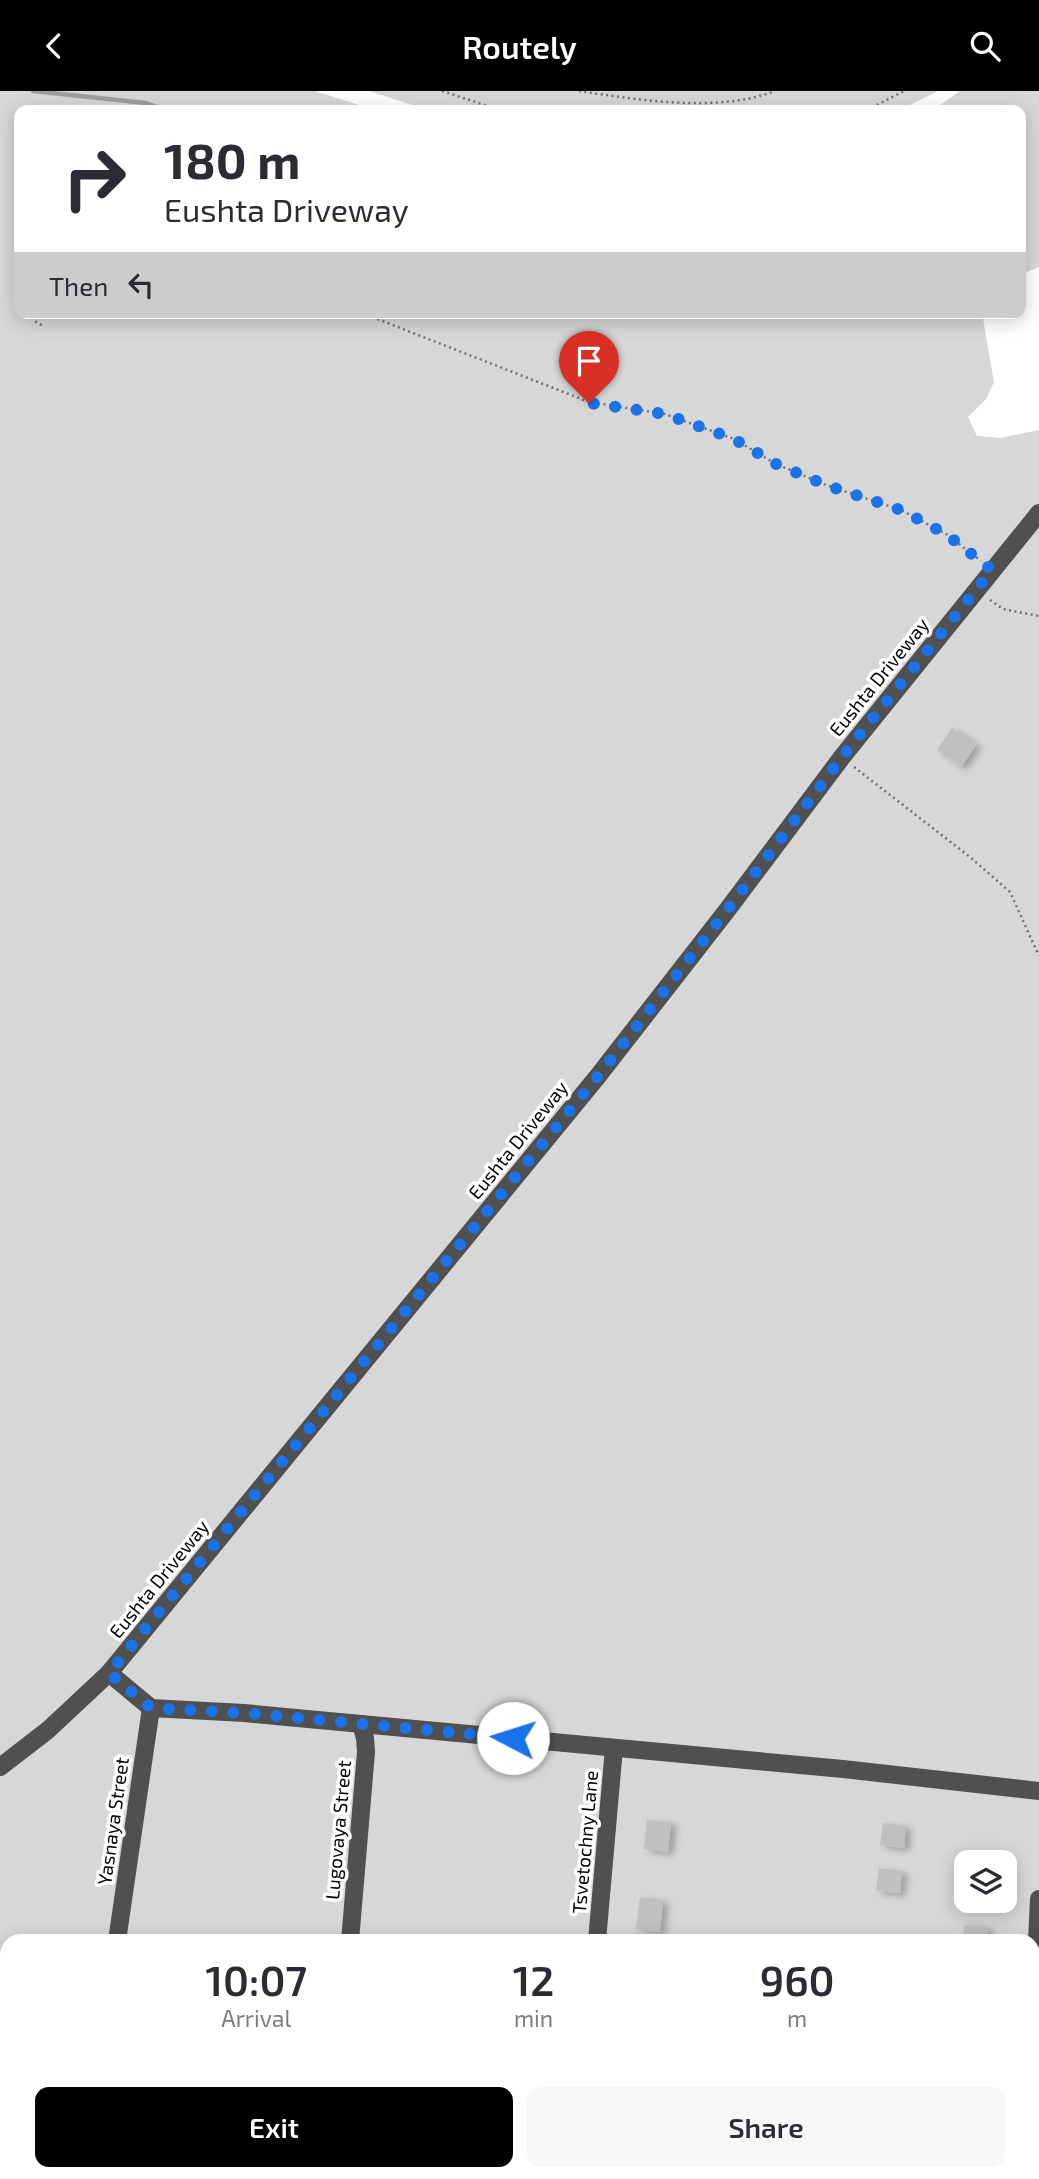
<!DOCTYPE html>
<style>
body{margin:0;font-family:"Exo 2",sans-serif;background:#f7f7f7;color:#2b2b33;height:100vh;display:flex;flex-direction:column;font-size:26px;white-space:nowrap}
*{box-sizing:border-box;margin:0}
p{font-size:23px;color:#7c7c81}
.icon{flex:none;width:38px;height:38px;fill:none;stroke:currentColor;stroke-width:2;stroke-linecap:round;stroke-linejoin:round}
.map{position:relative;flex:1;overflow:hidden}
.panel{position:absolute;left:0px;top:1843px;width:1040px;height:247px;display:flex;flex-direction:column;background:#fff;border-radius:21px 21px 0 0;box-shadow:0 4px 18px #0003}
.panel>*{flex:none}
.hud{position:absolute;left:14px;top:14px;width:1012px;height:214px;border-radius:14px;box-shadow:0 4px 18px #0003;background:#fff;color:#2b2b33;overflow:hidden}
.buttons{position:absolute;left:954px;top:1759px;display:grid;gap:14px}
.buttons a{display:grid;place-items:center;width:63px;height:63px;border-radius:14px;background:#fff;box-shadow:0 4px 18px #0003;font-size:35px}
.pin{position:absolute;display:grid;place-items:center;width:60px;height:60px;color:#fff;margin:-72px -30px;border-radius:50% 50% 50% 0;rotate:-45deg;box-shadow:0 0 7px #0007}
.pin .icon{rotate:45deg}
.me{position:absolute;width:77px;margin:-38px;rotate:275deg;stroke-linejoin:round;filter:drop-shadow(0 0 5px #0008)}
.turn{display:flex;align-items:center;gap:24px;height:147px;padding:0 35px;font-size:32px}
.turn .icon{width:91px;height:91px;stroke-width:2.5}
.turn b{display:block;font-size:49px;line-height:60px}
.then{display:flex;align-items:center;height:66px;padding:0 35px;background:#0003;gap:14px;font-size:26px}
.eta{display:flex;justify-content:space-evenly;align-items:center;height:119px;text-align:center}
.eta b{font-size:42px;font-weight:600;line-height:49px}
.primary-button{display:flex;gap:14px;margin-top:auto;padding:14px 35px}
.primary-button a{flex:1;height:80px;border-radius:14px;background:#000;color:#fff;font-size:28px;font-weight:600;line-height:80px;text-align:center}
.primary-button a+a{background:#f7f7f7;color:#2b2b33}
header{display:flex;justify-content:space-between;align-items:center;height:91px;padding:0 35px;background:#000;color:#fff;font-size:32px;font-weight:600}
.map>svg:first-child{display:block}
.green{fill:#d7d7d7;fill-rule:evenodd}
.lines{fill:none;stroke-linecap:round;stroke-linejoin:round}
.stream{stroke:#9e9e9e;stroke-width:4.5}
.building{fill:#c0c0c0;filter:url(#shadow)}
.path{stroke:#727272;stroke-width:2.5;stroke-dasharray:2 3.5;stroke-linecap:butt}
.minor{stroke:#505050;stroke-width:18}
.route{stroke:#1a73e8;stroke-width:12;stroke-dasharray:0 21.6}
.labels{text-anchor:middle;stroke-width:7;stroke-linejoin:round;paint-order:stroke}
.street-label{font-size:19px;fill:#000;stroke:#fff}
</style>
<header><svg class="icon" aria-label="back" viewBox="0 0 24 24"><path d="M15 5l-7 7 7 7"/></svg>Routely<svg class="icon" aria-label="search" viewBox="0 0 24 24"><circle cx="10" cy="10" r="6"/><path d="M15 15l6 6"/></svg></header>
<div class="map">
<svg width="1039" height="2088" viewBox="0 0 1039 2088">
<defs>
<filter id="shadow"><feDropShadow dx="5.5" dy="3" stdDeviation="3.5" flood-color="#0004"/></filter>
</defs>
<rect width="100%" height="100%" fill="#fff"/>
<!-- green -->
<g class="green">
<path d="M0,0h315l60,19h-356v203h963l12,69 -8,17 -18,18 9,19 23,2 39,-8v1749h-1039zM966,1771h38v39h-38zM7,1850h1025v232h-1025z"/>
<path d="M369,0h569l-38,19h-472z"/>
<path d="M960,0h79v176l-19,8v-165h-87z"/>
</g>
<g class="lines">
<!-- stream -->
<path class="stream" d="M33,0l113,12 20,7"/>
</g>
<!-- building -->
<g class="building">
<path d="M952,637l24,17 -15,22 -24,-17z"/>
<path d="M647,1729l24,2 -3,30 -24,-3z"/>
<path d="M883,1732l23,3 -2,22 -24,-3z"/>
<path d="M879,1777l23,3 -2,22 -24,-2z"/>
<path d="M640,1806l23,3 -3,32 -24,-3z"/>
<path d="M964,1834l24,2 -2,14h-23z"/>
</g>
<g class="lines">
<!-- path -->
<g class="path">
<path d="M442,0l58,19"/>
<path d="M579,0c60,9 139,22 196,0"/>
<path d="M867,19l37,-19"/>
<path d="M28,222l9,10 7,3"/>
<path d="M362,222l227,89 76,12 69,25 42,25 50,21 75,25 45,24 35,27"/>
<path d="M990,509l13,9 36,7"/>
<path d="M854,676l116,90 40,35 29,64"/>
</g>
<!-- minor -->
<g class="minor">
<path d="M109,1582l42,35 93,5 599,56 196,22"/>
<path d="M0,1676l48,-37 61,-57 489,-597 130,-167 114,-152 197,-244"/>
<path d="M117,1850l34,-233"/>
<path d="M350,1850l16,-189 -1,-14 -4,-14"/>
<path d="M597,1850l17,-193"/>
<path d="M1035,1892l4,-84"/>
<path d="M78,2088l1,-6"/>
<path d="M329,2088v-6"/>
<path d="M529,2088l7,-6"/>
</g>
</g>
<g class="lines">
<!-- route -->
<path class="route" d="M513,1647l-269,-25 -93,-5 -42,-35 489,-597 130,-167 114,-152 150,-187 -46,-36 -45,-24 -75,-25 -50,-21 -42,-25 -69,-25 -76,-11"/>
</g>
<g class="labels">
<!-- street labels -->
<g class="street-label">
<text transform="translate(879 586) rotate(-51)" y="7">Eushta Driveway</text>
<text transform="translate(518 1049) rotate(-51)" y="7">Eushta Driveway</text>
<text transform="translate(159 1488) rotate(-51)" y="7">Eushta Driveway</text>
<text transform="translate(113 1730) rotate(-82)" y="7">Yasnaya Street</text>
<text transform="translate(338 1739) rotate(-85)" y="7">Lugovaya Street</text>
<text transform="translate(585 1751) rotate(-85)" y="7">Tsvetochny Lane</text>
</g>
</g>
</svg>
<div class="buttons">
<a><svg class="icon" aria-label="layers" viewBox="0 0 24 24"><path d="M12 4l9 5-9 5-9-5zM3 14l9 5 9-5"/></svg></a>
</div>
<div class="pin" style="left:589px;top:312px;background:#d93025"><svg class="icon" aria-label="arrive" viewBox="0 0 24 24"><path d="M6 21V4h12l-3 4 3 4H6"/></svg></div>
<svg class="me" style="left:513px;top:1647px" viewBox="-20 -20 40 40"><circle r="19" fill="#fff"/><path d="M0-13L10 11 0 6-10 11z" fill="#1a73e8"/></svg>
<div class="hud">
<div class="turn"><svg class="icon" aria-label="right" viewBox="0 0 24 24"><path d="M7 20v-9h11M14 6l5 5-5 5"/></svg><div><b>180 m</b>Eushta Driveway</div></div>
<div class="then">Then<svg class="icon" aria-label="left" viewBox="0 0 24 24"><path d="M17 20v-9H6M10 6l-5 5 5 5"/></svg></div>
</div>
<section class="panel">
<div class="eta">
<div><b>10:07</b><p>Arrival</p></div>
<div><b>12</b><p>min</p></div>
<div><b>960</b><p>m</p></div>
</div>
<div class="primary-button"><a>Exit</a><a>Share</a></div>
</section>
</div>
